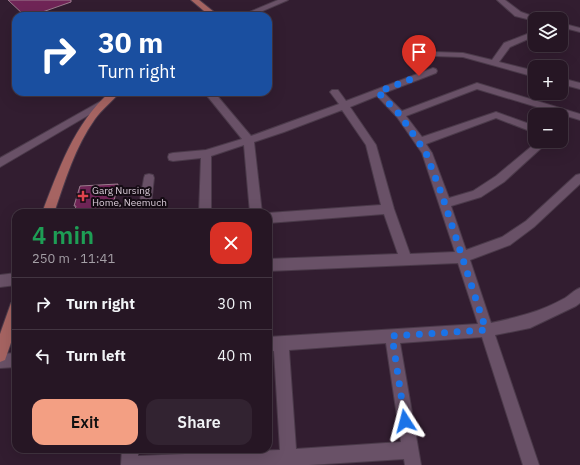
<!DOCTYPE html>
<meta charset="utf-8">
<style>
body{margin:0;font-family:"IBM Plex Sans",sans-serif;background:#322331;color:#f1f3f6;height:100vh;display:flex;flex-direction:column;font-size:15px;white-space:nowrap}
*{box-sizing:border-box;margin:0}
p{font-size:13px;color:#a49fa6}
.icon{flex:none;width:22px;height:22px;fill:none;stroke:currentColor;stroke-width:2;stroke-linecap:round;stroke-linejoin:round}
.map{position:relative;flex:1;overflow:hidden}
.panel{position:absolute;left:12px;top:209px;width:260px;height:244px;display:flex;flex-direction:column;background:#261624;border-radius:12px;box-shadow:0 4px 16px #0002,0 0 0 1px #423541}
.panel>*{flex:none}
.top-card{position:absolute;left:12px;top:12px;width:260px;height:84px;border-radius:12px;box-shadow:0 4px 16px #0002,0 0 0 1px #423541;background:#1a4fa0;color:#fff;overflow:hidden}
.controls{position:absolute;left:528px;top:12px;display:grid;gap:8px}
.controls a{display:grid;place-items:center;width:40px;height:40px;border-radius:8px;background:#261624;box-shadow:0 4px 16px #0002,0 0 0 1px #423541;font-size:20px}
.pin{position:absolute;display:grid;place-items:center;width:34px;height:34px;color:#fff;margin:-41px -17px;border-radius:50% 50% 50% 0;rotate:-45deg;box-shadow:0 0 4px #0007}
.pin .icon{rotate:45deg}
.me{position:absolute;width:44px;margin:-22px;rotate:351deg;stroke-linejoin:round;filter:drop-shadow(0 0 3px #0008)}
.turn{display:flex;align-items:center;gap:14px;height:84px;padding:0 20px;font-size:18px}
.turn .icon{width:52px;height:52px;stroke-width:2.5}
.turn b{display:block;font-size:28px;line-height:34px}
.round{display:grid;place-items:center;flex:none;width:42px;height:42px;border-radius:12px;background:#322331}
.headline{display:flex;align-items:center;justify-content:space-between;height:68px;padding:0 20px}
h1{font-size:24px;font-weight:600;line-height:30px;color:#1e9e55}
.cta{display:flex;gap:8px;margin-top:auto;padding:8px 20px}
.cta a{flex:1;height:46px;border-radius:12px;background:#f39f83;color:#111;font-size:16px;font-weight:600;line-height:46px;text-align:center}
.cta a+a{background:#322331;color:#f1f3f6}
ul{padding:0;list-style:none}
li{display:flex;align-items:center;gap:12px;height:52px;padding:0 20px;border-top:1px solid #423541}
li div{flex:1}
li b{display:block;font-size:15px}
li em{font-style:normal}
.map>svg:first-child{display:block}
.building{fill:#702557;stroke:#9b7c8d}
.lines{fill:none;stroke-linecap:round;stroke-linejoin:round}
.minor-casing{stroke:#4b3a4a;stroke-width:2}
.major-casing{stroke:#4b3a4a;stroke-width:2}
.minor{fill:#695167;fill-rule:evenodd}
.major{fill:#a66462;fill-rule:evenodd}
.route{stroke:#1a73e8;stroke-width:7;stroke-dasharray:0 12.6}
.health-dot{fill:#e0444e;stroke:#140b13;stroke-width:1.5}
.labels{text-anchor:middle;stroke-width:4;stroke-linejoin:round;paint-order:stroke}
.poi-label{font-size:10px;fill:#dbcdda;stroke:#140b13;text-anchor:start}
</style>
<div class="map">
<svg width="580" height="465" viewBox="0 0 580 465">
<rect width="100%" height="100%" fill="#321d30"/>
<!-- building -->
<g class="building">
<path d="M8,0h63v2l-40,14h-6z"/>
<path d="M118,184l-7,29h-37l2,-7h-2l6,-20z"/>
</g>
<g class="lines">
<defs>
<g id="minor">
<path d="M278,0h10l-37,16h-11z"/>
<path d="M497,0h8l16,12 20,7h-6v2l-20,-5z"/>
<path d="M561,23l19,5v4l-19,-5z"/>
<path d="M535,31v5l-25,11 -11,15 36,9v6l-72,-20 -29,-1 -4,-2 4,-2 29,1 29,7 12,-17z"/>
<path d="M433,68l3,1 1,2 -1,2 -52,20 18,18 75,-28 103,31v6l-103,-31 -71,27 16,21 74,-25 39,14v7l-39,-15 -70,26 6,9 17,45 24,-7 23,-15 42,-35h11l-45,41 -23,15 -30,9 15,44 36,-13 24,-16 50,-46 4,-1v10l-46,43 -24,18 -40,15 21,63c27,-6 49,-11 74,-25 5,-3 9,-8 15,-10v15l-4,3 -46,22 -35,7 44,130h-16l-41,-128 -82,6 21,122h-16l-1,-6 -95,6h-188l1,-16h16v7l142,-6 -6,-99h-6v-14l210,-13 -20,-61 -190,8v-12l130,-5 -14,-40 -116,9v-10l113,-8 -15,-60 -24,-35 -58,22 -30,10 8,71h-12l-6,-68 -33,11v57h-12l2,-55 -28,3 -4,-1 -1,-3 1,-3 4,-1 33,-3 36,-11 -38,-47h10l37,44 88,-32 -9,-12 2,-2h6l8,11zM377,96l20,21 25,36 33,99 -45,2 -16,-45 -18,-64 -26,-38zM386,343l15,99 -105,7 -7,-99z"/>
<path d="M561,78l19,5v6l-19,-5z"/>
<path d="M101,101l5,3 -2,2 -104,61v-9z"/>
<path d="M149,174l4,1 1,3 -4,35h-12l6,-35 1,-3z"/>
<path d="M16,273v12l-16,2v-12z"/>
<path d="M16,353v14l-16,1v-14z"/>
</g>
<g id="major">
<path d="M191,0h8l20,16h-9z"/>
<path d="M110,92h10c-8,10 -18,17 -25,27 -20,28 -30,62 -41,94h-12c17,-44 32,-89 68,-121z"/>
<path d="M16,301v27l-11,32 -5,2v-28l11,-31z"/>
</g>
</defs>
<!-- minor casing -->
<use href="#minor" class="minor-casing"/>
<!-- major casing -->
<use href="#major" class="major-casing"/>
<!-- minor -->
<use href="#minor" class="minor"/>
<!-- major -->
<use href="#major" class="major"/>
</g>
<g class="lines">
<!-- route -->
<path class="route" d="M405,421l-13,-85 94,-6 -44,-135 -16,-42 -26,-38 -22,-23 41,-16"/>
</g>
<!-- markers -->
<path class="health-dot" d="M81 190h4v4h4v4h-4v4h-4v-4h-4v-4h4z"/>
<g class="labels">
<!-- poi labels -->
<g class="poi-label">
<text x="92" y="194">Garg Nursing<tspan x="92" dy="12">Home, Neemuch</tspan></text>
</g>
</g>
</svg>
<div class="controls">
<a><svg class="icon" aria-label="layers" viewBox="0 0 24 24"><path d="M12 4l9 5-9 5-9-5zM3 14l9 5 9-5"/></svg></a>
<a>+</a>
<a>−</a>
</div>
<div class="pin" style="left:419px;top:76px;background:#d93025"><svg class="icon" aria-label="arrive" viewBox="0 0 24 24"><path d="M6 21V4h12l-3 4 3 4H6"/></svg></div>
<svg class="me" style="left:405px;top:421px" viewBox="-20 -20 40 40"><path d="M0-17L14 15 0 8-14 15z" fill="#1a73e8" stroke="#fff" stroke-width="4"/></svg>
<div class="top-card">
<div class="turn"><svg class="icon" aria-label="right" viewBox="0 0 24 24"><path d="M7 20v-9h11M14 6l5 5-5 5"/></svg><div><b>30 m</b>Turn right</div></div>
</div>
<section class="panel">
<div class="headline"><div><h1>4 min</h1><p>250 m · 11:41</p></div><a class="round" style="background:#d93025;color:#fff"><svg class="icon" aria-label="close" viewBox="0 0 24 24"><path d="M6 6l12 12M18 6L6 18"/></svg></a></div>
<ul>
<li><svg class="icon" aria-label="right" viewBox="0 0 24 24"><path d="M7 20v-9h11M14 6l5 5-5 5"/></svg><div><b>Turn right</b></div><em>30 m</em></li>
<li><svg class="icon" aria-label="left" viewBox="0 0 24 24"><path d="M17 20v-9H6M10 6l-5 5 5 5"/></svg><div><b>Turn left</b></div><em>40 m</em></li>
</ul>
<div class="cta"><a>Exit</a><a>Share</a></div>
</section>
</div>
